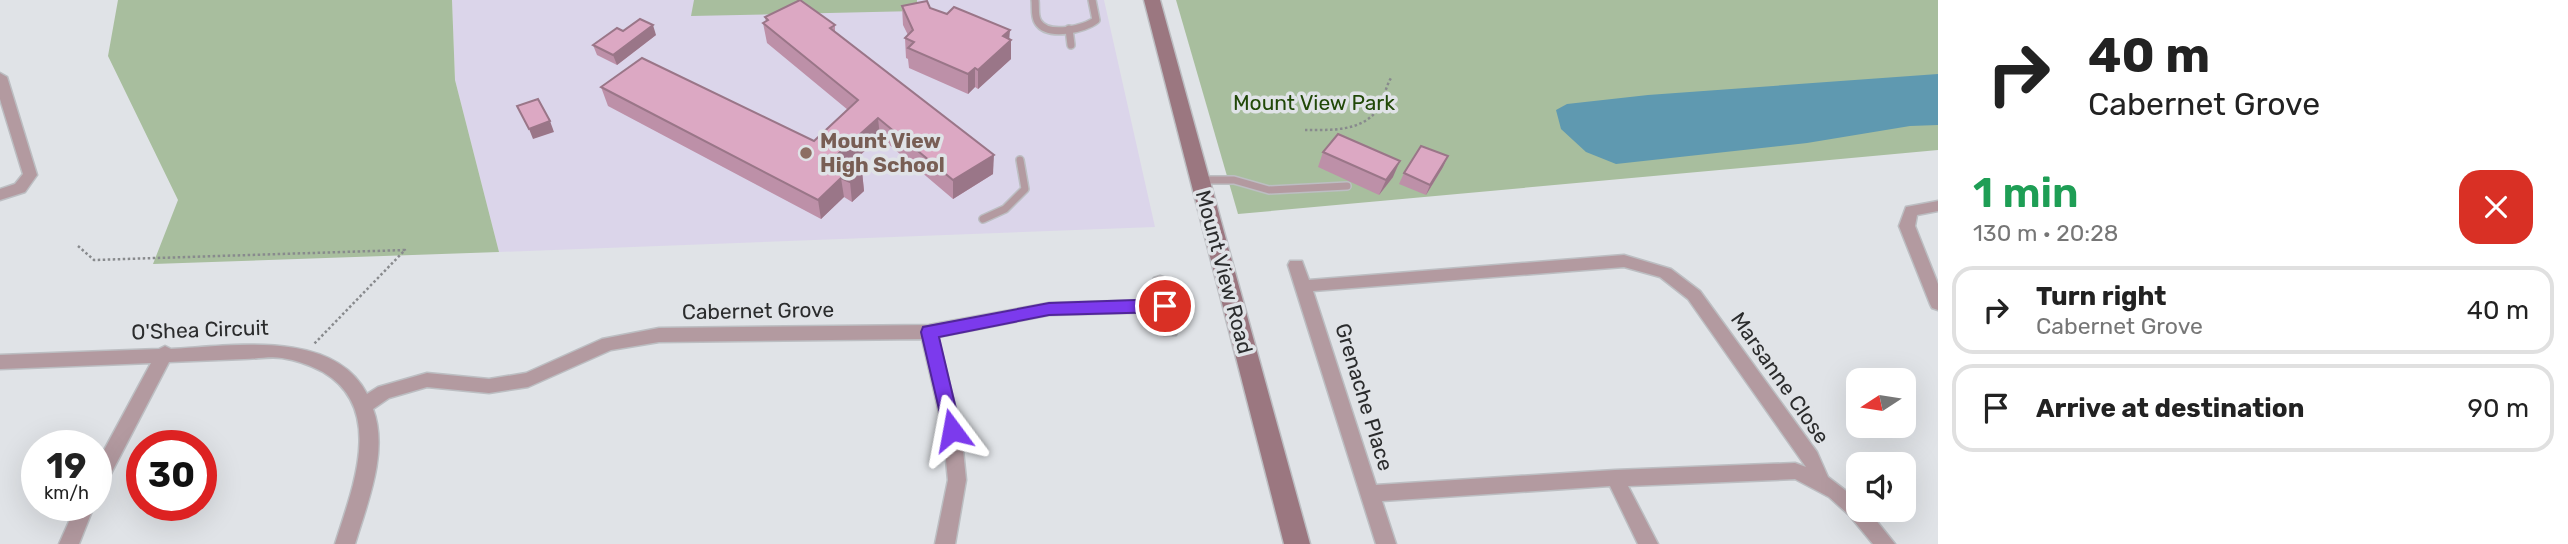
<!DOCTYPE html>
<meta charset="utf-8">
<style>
body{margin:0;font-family:Rubik,sans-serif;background:#f2f2f2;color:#222;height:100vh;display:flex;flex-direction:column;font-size:26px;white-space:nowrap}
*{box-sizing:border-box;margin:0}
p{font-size:23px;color:#767676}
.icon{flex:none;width:38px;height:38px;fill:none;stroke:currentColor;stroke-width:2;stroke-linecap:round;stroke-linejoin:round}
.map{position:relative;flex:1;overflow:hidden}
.side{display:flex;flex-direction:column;background:#fff;width:630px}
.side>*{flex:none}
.guide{background:#fff;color:#222;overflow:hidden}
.needle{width:46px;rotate:258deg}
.controls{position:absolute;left:1846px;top:368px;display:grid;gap:14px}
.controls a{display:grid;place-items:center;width:70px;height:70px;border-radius:14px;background:#fff;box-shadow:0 7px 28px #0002;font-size:35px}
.speed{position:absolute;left:21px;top:430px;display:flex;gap:14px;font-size:35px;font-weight:700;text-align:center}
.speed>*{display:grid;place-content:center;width:91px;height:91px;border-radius:50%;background:#fff;box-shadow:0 7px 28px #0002;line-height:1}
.speed small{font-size:18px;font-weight:400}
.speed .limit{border:10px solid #d22;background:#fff;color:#111}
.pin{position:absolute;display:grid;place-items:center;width:60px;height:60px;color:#fff;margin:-30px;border:4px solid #fff;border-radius:50%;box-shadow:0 2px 7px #0007}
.me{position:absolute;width:77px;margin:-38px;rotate:347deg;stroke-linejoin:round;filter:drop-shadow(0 0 5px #0008)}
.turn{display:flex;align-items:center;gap:24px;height:147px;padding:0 35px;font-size:32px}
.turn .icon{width:91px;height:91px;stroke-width:2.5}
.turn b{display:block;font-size:49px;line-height:60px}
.round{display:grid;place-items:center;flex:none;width:74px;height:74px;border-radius:21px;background:#f2f2f2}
.summary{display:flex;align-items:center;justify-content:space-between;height:119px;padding:0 35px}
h1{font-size:42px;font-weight:600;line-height:52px;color:#1e9e55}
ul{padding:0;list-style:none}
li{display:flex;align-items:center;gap:21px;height:88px;margin:0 14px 10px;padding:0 21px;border:4px solid #e0e0e0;border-radius:21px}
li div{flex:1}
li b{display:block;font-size:26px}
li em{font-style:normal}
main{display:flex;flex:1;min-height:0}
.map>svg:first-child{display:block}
.education{fill:#dbd5ea}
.green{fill:#a8be9e}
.water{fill:#5f99b0}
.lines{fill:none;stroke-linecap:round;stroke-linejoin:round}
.lane-casing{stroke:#bcbec2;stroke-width:10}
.street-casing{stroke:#bcbec2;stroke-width:3}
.secondary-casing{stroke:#bcbec2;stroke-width:3}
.path{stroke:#888a8d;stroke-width:2.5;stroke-dasharray:2.5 2.5;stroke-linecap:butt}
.lane{stroke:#b39aa0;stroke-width:7}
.street{fill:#b39aa0;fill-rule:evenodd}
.secondary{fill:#9b7780;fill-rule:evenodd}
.wall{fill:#bd90a8}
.shaded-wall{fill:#9a7688}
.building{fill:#dca8c3;stroke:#9a7688;stroke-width:2}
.route{fill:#7c3aed;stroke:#51269a;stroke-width:2}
.education-dot{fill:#8d6e63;stroke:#e0e3e7;stroke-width:2.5}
.labels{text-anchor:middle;stroke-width:7;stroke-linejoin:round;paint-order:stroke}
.park-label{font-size:21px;fill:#214808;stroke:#e0e3e7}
.education-label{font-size:21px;font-weight:bold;fill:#785e54;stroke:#e0e3e7;text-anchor:start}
.street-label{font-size:21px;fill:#2b2c2d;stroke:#e0e3e7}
</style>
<main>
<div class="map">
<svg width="1938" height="544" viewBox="0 0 1938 544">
<rect width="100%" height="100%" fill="#e0e3e7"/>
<!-- education -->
<path class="education" d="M452,0h652l51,227 -656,25 -44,-172z"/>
<!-- green -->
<g class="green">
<path d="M118,0h334l3,80 44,172 -346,12 25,-64 -70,-144z"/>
<path d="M694,0h223v11l-226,5z"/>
<path d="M1176,0h762v150l-700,64z"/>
</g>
<!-- water -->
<path class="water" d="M1938,74v51l-28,1 -103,17 -191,21 -30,-12 -25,-23 -5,-19 11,-6 81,-9z"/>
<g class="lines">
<defs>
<g id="lane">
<path d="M1035,0c1,7 -1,16 3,22 10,16 47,7 58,-2l-4,-20"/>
<path d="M1069,29l2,16"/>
<path d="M1201,180h33l35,10 78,-4"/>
<path d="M983,219l22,-10 20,-20 -5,-29"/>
</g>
<g id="street">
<path d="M0,73l7,4 30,98 -12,17 -25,8v-11l15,-5 8,-10 -23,-75z"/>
<path d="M1938,201v10l-21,4 -2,11 23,58v26l-6,-2 -2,-4 -31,-78 7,-19z"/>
<path d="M1624,255l47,14 29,22 117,161 11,25 30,23v9h9l28,35h-22l-24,-29 -20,-18 -34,-18 -167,7 30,58h-20l-28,-58 -228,15 14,43h-20l-88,-279 2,-4h12l7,19zM1624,267l36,10 28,22 118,168 -11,-4 -180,7 -239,15 -63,-194z"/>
<path d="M1160,276l6,2 2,4 10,48 -2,5h-12l-6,-23 -109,3 -111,22 23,93 5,50 -11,64h-20l13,-64 -5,-50 -21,-91 -263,3 -48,8 -83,37 -39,6 -62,-6 -38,11 -16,11c16,42 -6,95 -18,135h-20c17,-55 51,-135 -12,-172 -13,-7 -27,-12 -41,-14 -12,-2 -26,1 -38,1 -25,1 -50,2 -75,3l-66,127 -7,2v-26l55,-102 -151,6v-14l159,-6 6,-3 6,3c60,-3 163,-20 196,45l11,-7 49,-14 62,6 37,-6 76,-34 57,-11 270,-3 120,-22 107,-3 -4,-18 2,-4z"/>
<path d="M76,506h18l-15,38h-20z"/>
</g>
<path id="secondary" d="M1144,0h16l150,544h-26z"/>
</defs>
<!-- lane casing -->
<use href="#lane" class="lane-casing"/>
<!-- street casing -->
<use href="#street" class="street-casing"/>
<!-- secondary casing -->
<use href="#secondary" class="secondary-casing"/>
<!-- path -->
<g class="path">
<path d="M1305,130c25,0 57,2 73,-21 6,-9 7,-21 13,-31"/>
<path d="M78,246l16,14 311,-10 -91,94"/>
</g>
<!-- lane -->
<use href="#lane" class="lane"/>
<!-- street -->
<use href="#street" class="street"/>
<!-- secondary -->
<use href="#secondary" class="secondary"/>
</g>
<!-- wall -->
<g class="wall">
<path d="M902,6l28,2 81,32v19l-33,30 -3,-2 -7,7 -59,-26 -1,-9 -2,-1 -1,-20 3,-3 -5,-10z"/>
<path d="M765,17l70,8v7l158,142 -40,25 -73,-62 -26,24 5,9 3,1 2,20 -12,11 -8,-5 -23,22 -213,-113 -7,-19 213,54 34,-31 -81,-67 -4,-20 3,-1z"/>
<path d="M623,31l33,4 -39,30 -20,-10 -4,-10z"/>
<path d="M1323,152l70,25 -14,18 -61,-28z"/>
<path d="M1448,156l-5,11 -17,28 -27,-11 5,-11z"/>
</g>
<!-- shaded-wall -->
<g class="shaded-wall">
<path d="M653,25l3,10 -39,30 -4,-10z"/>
<path d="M1010,30l-1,12 2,-2v19l-33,30v-19l25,-34z"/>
<path d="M975,68v19l-7,7v-20z"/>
<path d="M878,118l2,19 -40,36 -2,-19z"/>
<path d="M550,121l4,11 -21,7 -4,-10z"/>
<path d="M994,155l-1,19 -40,25v-19z"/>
<path d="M1448,156l-5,11 -17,28 4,-10z"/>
<path d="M1400,161l-7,16 -14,18 7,-15z"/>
<path d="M858,163l1,11 3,-3 2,20 -12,11 -2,-20 4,-14z"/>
<path d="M841,178l3,19 -23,22 -3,-19z"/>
</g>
<!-- building -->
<g class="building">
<path d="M800,0l35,25 -5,3 164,127 -41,25 -75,-62 -40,36 20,9 -4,5 8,3 -12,11 -9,-4 -23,22 -217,-113 41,-29 172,83 44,-41 -95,-77 5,-3 -3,-3z"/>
<path d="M927,1l3,7 17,6 7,-7 56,23 -7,6 8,4 -33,30 -3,-2 -7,6 -60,-26 6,-6 -9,-4 8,-8 -11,-24z"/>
<path d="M640,19l13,6 -40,30 -20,-10 24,-17 6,3z"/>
<path d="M538,99l12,22 -21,8 -12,-23z"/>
<path d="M1338,134l62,27 -14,19 -63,-28z"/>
<path d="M1421,146l27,10 -18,29 -26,-12z"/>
</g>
<!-- route -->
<path class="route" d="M1165,299l8,7 -8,6 -116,3 -110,22 22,93 -3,5 -6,2 -7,-2 -24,-103 2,-5 126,-24z"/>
<!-- markers -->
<circle class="education-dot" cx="806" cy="153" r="7"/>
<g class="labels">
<!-- park labels -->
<g class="park-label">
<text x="1314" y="110">Mount View Park</text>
</g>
<!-- education labels -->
<g class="education-label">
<text x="820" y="148">Mount View<tspan x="820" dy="24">High School</tspan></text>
</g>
<!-- street labels -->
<g class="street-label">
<text transform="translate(1224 272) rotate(75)" y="7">Mount View Road</text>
<text transform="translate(758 311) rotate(-1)" y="7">Cabernet Grove</text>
<text transform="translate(200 330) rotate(-2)" y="7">O'Shea Circuit</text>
<text transform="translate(1780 378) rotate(55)" y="7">Marsanne Close</text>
<text transform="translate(1364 397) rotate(73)" y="7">Grenache Place</text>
</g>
</g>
</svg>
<div class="controls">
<a><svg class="needle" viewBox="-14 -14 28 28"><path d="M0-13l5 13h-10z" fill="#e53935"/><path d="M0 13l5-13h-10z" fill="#767676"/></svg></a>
<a><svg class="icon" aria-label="sound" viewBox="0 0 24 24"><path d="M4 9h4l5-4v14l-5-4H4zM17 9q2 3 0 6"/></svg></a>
</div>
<div class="speed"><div>19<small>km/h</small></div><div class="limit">30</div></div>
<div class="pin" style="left:1165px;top:306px;background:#d93025"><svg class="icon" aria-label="arrive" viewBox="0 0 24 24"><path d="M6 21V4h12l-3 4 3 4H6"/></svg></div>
<svg class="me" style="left:952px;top:430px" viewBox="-20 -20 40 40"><path d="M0-17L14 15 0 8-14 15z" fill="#7c3aed" stroke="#fff" stroke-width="4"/></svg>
</div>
<section class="side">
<div class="guide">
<div class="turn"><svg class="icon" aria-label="right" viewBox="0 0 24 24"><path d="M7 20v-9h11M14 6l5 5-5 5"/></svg><div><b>40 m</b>Cabernet Grove</div></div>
</div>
<div class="summary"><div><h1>1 min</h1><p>130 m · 20:28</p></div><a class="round" style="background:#d93025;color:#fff"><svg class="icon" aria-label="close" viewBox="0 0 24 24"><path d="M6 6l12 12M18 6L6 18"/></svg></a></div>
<ul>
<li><svg class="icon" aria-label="right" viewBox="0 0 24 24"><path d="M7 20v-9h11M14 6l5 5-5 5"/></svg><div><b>Turn right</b><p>Cabernet Grove</p></div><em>40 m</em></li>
<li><svg class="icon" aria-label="arrive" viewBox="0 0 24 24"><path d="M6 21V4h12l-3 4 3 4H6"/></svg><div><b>Arrive at destination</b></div><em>90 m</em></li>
</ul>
</section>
</main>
